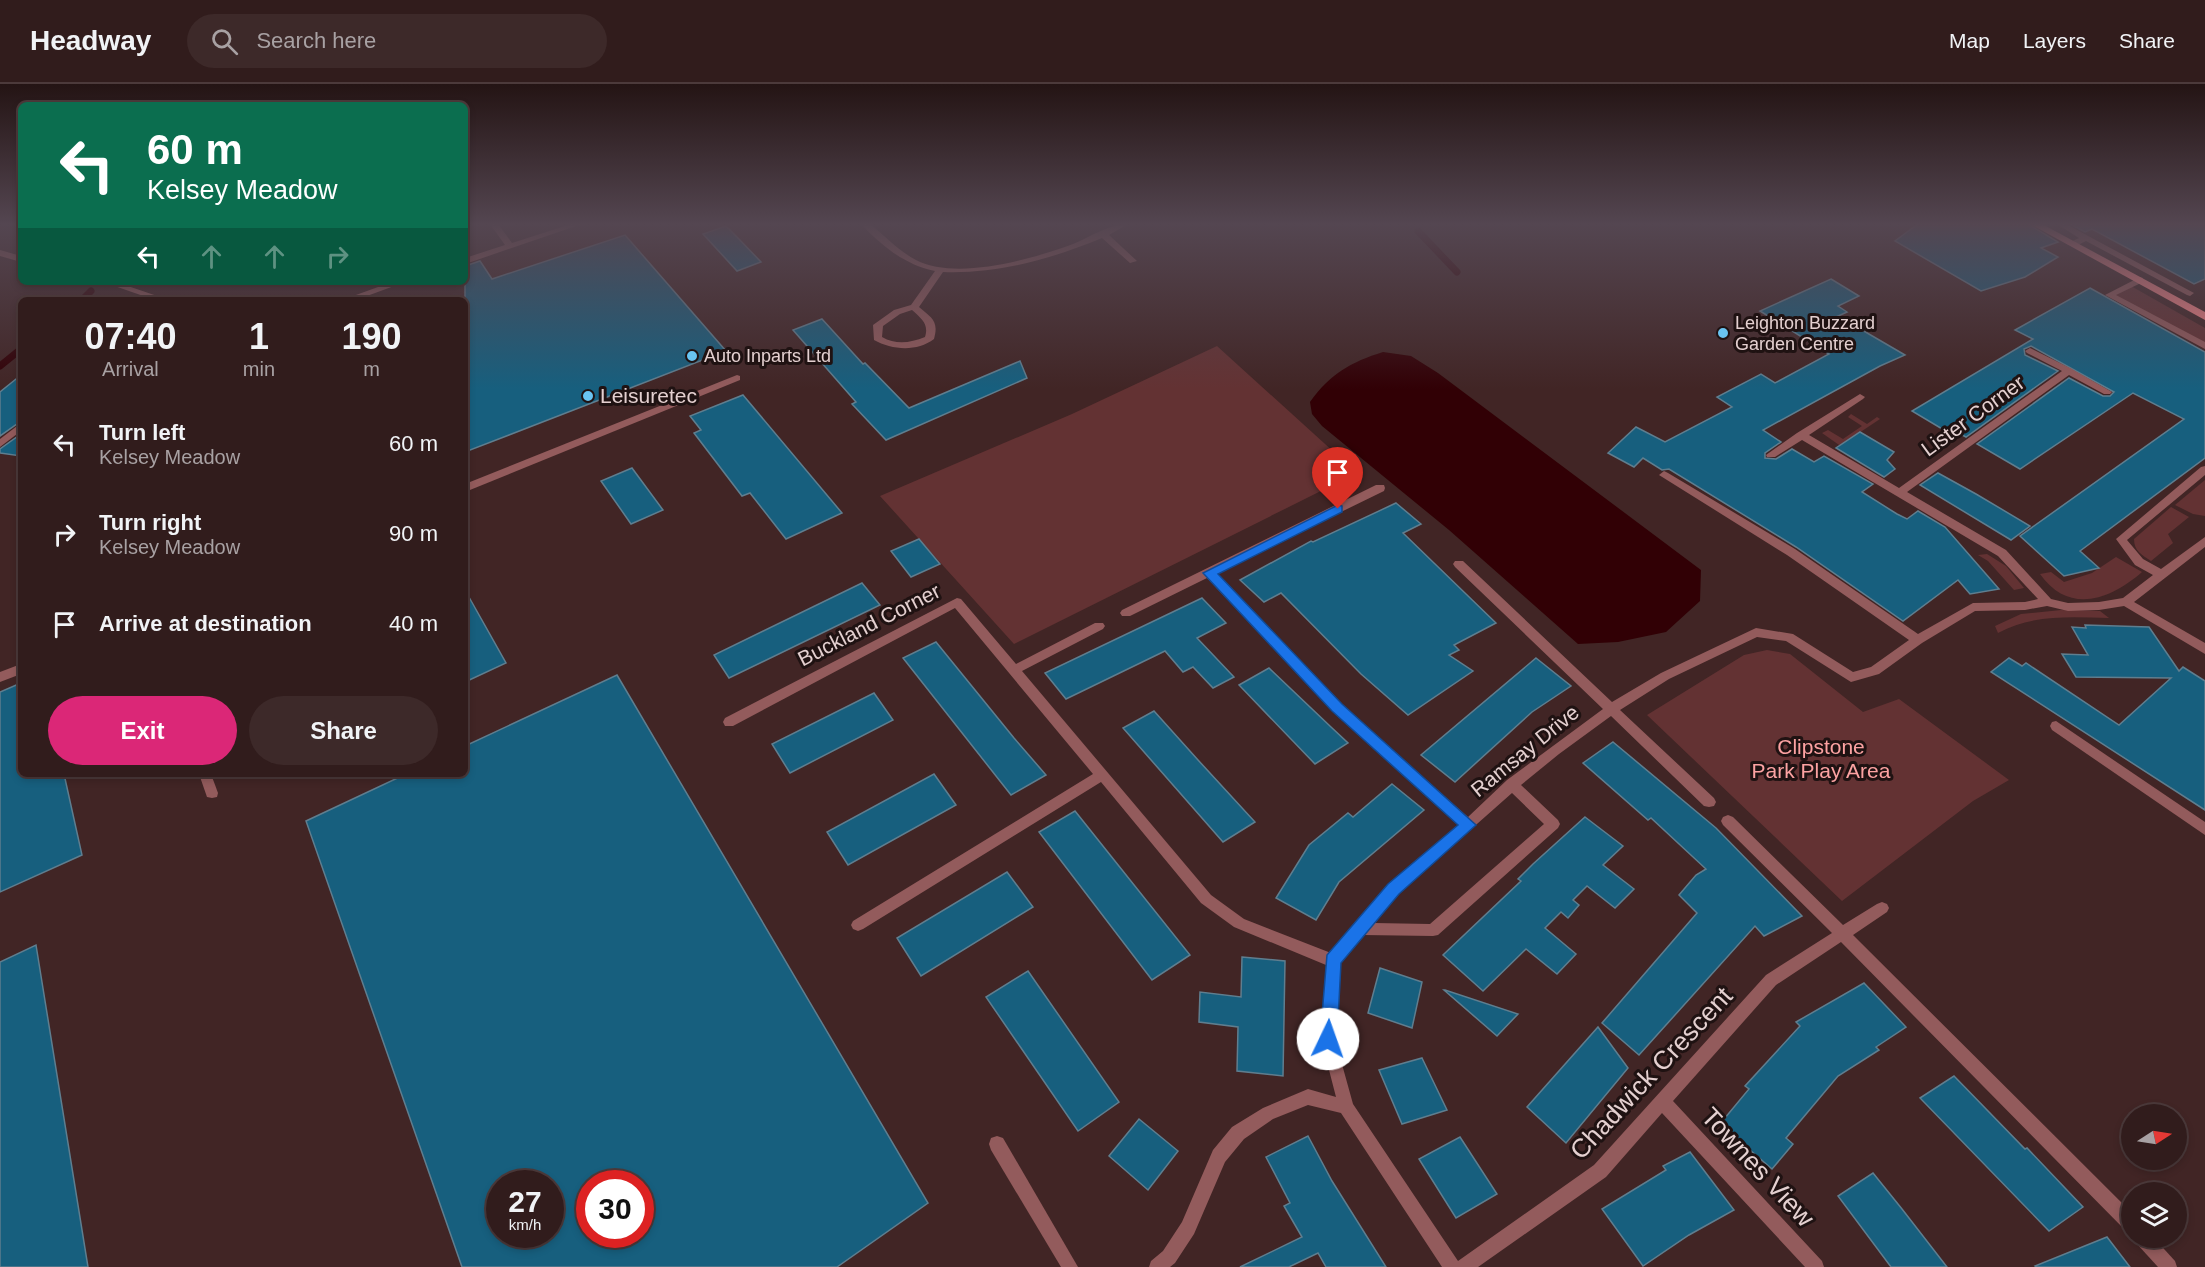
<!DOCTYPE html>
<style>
body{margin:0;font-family:Arial,sans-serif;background:#3d2929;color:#f1f3f6;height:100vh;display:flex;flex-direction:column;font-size:22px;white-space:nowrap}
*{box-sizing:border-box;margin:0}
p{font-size:20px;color:#a8a1a3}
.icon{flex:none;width:33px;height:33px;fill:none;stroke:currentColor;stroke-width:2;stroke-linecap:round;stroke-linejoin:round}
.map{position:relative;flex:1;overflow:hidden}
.drawer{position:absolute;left:18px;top:213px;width:450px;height:480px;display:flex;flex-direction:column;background:#311c1c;border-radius:9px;box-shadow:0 3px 9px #0003,0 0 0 2px #4c3a3b}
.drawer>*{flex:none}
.top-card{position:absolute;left:18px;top:18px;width:450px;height:183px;border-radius:9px;box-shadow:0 3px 9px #0003,0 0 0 2px #4c3a3b;background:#0b6e4f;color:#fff;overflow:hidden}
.needle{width:39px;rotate:78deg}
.tools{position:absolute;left:2121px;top:1020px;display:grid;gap:12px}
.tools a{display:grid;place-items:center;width:66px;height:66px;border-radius:50%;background:#311c1c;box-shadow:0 3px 9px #0003,0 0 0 2px #4c3a3b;font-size:30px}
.speed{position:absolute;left:486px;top:1086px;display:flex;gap:12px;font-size:30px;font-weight:700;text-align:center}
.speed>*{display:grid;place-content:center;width:78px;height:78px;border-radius:50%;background:#311c1c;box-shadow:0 3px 9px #0003,0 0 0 2px #4c3a3b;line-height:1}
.speed small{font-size:15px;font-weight:400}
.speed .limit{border:9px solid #d22;background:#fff;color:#111}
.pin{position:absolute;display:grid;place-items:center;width:51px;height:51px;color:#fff;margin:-62px -26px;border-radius:50% 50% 50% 0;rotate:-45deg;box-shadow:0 0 6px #0007}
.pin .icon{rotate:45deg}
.me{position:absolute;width:66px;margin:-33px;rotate:3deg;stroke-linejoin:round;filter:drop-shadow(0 0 4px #0008)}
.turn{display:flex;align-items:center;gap:21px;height:126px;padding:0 30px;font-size:27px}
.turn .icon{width:78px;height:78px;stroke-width:2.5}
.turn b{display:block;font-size:42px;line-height:51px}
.lanes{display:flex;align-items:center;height:57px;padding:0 30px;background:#0003;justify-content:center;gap:30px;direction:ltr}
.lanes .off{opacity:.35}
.eta{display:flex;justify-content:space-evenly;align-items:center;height:102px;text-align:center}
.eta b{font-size:36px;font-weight:700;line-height:42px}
.action{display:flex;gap:12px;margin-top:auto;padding:12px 30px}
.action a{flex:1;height:69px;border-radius:36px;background:#db2777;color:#fff;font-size:24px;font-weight:700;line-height:69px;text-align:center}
.action a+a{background:#3d2929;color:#f1f3f6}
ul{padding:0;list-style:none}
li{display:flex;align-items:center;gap:18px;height:90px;padding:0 30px}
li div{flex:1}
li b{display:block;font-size:22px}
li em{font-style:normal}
header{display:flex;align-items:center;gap:36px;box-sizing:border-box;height:84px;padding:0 30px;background:#311c1c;border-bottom:2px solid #4c3a3b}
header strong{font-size:28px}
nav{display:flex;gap:33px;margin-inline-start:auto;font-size:21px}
.search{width:420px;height:54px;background:#3d2929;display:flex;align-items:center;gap:15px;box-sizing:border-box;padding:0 21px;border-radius:33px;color:#a8a1a3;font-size:22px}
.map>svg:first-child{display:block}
.green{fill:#633233}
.water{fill:#310005}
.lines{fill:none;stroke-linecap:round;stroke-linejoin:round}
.stream{stroke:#310005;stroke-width:7}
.building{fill:#175f7e;stroke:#5f7e8f;stroke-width:1.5;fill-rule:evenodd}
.minor{fill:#935b5c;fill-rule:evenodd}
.primary{fill:#f78487;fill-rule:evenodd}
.route{fill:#1a73e8;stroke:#114b97;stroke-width:1.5}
.poi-dot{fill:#69c4f1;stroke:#1f1212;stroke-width:2}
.labels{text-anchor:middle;stroke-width:6;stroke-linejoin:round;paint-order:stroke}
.far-poi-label{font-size:18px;fill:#e4d0d0;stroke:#1f1212;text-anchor:start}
.poi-label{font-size:21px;fill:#e4d0d0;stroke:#1f1212;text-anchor:start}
.street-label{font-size:21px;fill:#e4d0d0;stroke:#1f1212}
.park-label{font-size:21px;fill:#fca2a2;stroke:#1f1212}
.near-street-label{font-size:26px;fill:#e4d0d0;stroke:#1f1212}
</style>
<header>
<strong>Headway</strong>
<div class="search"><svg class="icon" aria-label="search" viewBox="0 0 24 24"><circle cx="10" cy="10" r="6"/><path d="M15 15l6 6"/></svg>Search here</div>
<nav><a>Map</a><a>Layers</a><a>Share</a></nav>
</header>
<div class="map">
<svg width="2205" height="1183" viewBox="0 0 2205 1183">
<rect width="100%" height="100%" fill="#412525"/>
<!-- green -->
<g class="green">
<path d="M2131,202l74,42v17l-92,-51z"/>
<path d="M1217,262l140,127 -343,171 -134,-148 192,-82z"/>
<path d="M1851,330l16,10 10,-7 3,2 -36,24 -2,4 -20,-14 6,-3 15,9 19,-13 -14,-9z"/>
<path d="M2205,396v36l-12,-2 -18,-9z"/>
<path d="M2171,423l18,10 -21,17 5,9 -22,18c-9,-6 -17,-10 -17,-22z"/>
<path d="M1987,470l19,12 18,22 -10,2 -26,-29 -10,-6z"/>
<path d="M2116,473l26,15c-32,28 -73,43 -102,2l11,-2 13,10 28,-9z"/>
<path d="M2061,526l39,1 9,7c-39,-1 -76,-4 -111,15l-3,-7 26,-12z"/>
<path d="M1767,566l23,4 73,58 36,-13 110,81 -36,21 -131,100 -195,-186 97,-60z"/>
</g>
<!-- water -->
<path class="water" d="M1383,268l28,4 27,17 263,197 -1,31 -34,31 -48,10 -40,2 -129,-114 -127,-104 -10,-12 -2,-12c20,-28 41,-40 73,-50z"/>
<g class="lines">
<!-- stream -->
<g class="stream">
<path d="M1418,147l39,41"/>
<path d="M82,216l9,-9"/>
<path d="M0,282l21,-17"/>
</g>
</g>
<!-- building -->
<g class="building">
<path d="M1918,140h110l30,18 -17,6 17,9 -33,20 -44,14 -86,-50z"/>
<path d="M2070,140h135v55l-11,5 -102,-55 -7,3z"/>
<path d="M726,142l12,12 23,24 -24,9 -34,-37z"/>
<path d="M625,151l101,116 -261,101v-186l15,-5 12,18z"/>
<path d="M1831,195l28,17 -21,10 9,6 -9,4 67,39 -25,11 -117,64 18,12 -16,11v5l11,1 16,-10 22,13 10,-6 49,28 -11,8 35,22 10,5 11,-8 27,16 54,62 -29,5 -12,-14 -55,41 -107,-74 -127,-78 -7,1 -19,-12 -9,9 -26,-14 28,-26 29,15 67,-35 -15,-10 44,-23 14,9 54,-29 -69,-43z"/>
<path d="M2090,204l115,64v106l-125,93 19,17 -35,8 -44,-40 164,-117 -51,-26 -113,76 -43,-25 92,-66 34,18h7l4,-4 -83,-46 -7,3 1,6 33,16 -92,66 -13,-7 -4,3 -37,-22 121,-72 -18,-9z"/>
<path d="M822,235l41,45 2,-1 44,45 111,-47 7,17 -141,62 -34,-36 4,-2 -63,-72z"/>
<path d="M21,291v46l-21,15v-44z"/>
<path d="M743,311l99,118 -56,26 -36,-46 -8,3 -48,-63 7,-3 -11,-14z"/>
<path d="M1860,348l34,20 -7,8 8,9 -11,8 -48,-29z"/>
<path d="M21,350v22l-21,-3v-4z"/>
<path d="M632,384l31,42 -32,14 -30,-43z"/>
<path d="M1938,389l38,21 54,32 -19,14 -91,-55z"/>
<path d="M1396,419l25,21 -18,9 93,90 -42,22 5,5 -10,5 24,16 -65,44 -47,-41 -80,-81 -17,9 -24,-22 71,-39 2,1z"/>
<path d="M919,455l21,25 -29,13 -20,-26z"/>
<path d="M862,499l18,22 -151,73 -15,-23z"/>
<path d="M465,506l41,73 -41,19z"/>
<path d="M1202,514l24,25 -29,15 37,39 -21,11 -20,-21 -10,5 -18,-21 -99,48 -21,-26z"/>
<path d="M2085,541l64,2 30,44 4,-4 22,14v129l-214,-138 18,-14 13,8 4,-3 93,62 52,-47 -95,-1 -14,-23 26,1 -16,-28 14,1z"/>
<path d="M936,558l78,96 32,37 -35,20 -108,-137z"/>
<path d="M1536,574l35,28 -39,26 -77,70 -34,-27z"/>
<path d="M1269,584l62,59 17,16 -33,21 -76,-79z"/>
<path d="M617,591l311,528 -91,64h-375l-156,-446 100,-47h59v-28zM500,1100h50v50h-50zM590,1100h50v50h-50z"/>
<path d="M21,599v91h43l18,81 -82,37v-200z"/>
<path d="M874,609l19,27 -103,53 -18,-29z"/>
<path d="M1154,627l44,49 57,62 -32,20 -100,-114z"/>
<path d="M1613,658l103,86 86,88 -38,20 -9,-10 -116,129 -37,-32 95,-110 -18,-18 17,-20 10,-6 -55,-51 -3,2 -65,-57z"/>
<path d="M934,690l22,31 -108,60 -21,-33z"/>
<path d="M1392,700l32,26 -85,72 -23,38 -40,-22 33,-53 39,-32 5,4z"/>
<path d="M1075,727l115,144 -38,25 -113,-148z"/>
<path d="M1585,733l38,29 -20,19 31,24 -19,19 -28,-22 -14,14 6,5 -11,13 -7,-6 -16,16 31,26 -19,20 -31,-25 -43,42 -40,-36 78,-74 -3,-2 15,-15z"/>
<path d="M1007,788l26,35 -112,69 -24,-38z"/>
<path d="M36,861l52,322h-88v-305z"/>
<path d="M1242,873l43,4 -2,115 -46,-5 1,-44 -39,-5 1,-30 41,5z"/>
<path d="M1380,884l42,14 -10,46 -44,-15z"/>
<path d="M1028,887l91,131 -41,29 -92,-134z"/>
<path d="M1864,899l42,44 -30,20 3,3 -41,26 -52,62 7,6 -21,25 -52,-45 29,-35 -4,-3 55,-60 -4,-4z"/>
<path d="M1444,906h1l73,24 -21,22z"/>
<path d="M1598,943l30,41 -62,75 -39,-36z"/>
<path d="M1422,974l25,52 -45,14 -23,-54z"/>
<path d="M1954,992l71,73 2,-1 56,59 -34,24 -129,-133z"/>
<path d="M1139,1035l39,32 -30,39 -39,-34z"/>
<path d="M1308,1052l24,45 54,86h-60l-8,-14 -29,14h-49l62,-30 -18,-31 6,-3 -24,-46z"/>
<path d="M1460,1053l37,57 -41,24 -37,-59z"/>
<path d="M1690,1068l44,58 -45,25 -46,31 -41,-57 64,-39 -3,-4z"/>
<path d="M1873,1089l29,36 45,58h-56l-53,-71z"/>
<path d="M2107,1153l23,30h-94l-1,-1z"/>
</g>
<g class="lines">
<!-- minor -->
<g class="minor">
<path d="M490,140h8l14,19 59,-19h11l-117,40v-6l40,-13z"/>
<path d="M861,140h9c15,12 29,27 46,36 41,21 116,-1 157,-16 17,-7 36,-20 55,-20l-19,11 28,26 -7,2 -28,-25c-51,21 -103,36 -159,34l-24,35c13,11 20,14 15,32 -17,13 -42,11 -60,1l-1,-15 21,-15 17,-5 24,-34c-30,-6 -53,-25 -74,-47zM912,226c10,9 17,14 13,27 -15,6 -29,8 -43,0l1,-11 17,-12z"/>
<path d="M2057,140h9l128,69 -4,3 -3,-1 -101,-54 -10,5h-6v-4l9,-4z"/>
<path d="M0,166l21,6v6l-21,-6z"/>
<path d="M2140,193l3,1v4l-27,13 89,47v7l-100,-54z"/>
<path d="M103,198h13l53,18h-14z"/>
<path d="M392,198h13l-49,18h-14z"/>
<path d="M2030,264l42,21 40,23 -2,2h-6l-35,-19 -162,117 99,58 45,49 17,4 31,-1 24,-4 30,-23 -18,-10 -19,-26 85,-72 4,-1v9l-78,65 16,19 18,10 44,-32v10l-71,55 71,41v11l-81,-48 -25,4 -31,1 -21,-5 -22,4 -50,1 -53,32 -43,31 -28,8 -65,-41 -29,-4 -88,42 -49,31 94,88 2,4 -2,4 -5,1 -5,-1 -93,-90 -52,38 -38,31 37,35 2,4 -2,4 -120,107 -5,1 -70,-1 -23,28 -5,76 18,65 105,157 136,-96 172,-190 66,-42 -109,-108 -2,-4 2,-4 5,-2 5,2 110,108 34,-21 5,-2 5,2 2,4 -2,4 -34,23 279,278v20l-6,-2 -285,-289 -65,43 -103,116 149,160 2,6h-19l-143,-154 -56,64 -128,90h-36l-101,-154 -33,-8 -35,14 -29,20 -19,23 -31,72 -19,29 -5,4h-21l2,-6 12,-10 19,-29 31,-72 19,-23 31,-19 45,-19 28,8 -15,-58 5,-74 -92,-38 -33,-24 -100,-121 -238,147 -5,2 -5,-2 -2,-4 2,-4 240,-147 -138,-166 -222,118h-8l-2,-4 2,-4 232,-120 4,1 55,65 79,-41h8l2,3 -2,3 -81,42 189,224 33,24 87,34 58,-68 70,-60 -126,-114 -126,-133 -77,38h-8l-2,-3 2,-3 254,-125h8l1,3 -1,3 -168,82 125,132 127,112 39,-37 96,-71 -148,-142 -2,-3 2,-3h8l149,141 49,-29 95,-45 37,6 60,38 18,-5 38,-27 -122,-85 -128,-80 5,-4 4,2 127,76 123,85 55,-31 52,-1 13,-3 -40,-43 -196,-116 -27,17h-8l-1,-2 31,-22 63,-39 5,3 -2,2 -54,36 90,53 163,-117 -35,-18 -2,-2zM1512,709l32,31 -114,100 -56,-1 25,-30z"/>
<path d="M737,291l3,1v4l-275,112v-8z"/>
<path d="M21,339v8l-21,16v-8z"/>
<path d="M21,580v10l-21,8v-10z"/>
<path d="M2056,637l149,101v13l-153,-105 -2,-4 2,-4z"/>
<path d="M199,690h12l7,19 -1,4 -5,1 -5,-1z"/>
<path d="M997,1052l6,2 75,129h-17l-70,-117 -2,-6 2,-6z"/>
<path d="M2135,1154h19l21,23 2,6h-19l-21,-23z"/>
</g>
<!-- primary -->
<path class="primary" d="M2030,140h12l163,88v8z"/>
</g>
<!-- sky -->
<linearGradient id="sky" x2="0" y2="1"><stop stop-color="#241414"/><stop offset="0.46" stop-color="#544651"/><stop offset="1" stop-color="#544651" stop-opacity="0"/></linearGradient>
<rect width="2205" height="305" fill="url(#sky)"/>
<!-- route -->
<path class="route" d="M1338,421l4,1v6l-124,62 124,130 134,121 -77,69 -58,69 -4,76 -3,6 -6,2 -6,-2 -2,-6 7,-84 61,-71 70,-59 -126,-114 -129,-138z"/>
<!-- markers -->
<g class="poi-dot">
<circle cx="1723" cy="249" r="6"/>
<circle cx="692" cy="272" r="6"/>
<circle cx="588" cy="312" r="6"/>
</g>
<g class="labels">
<!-- far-poi labels -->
<g class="far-poi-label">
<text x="1735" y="245">Leighton Buzzard<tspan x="1735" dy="21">Garden Centre</tspan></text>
<text x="704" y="278">Auto Inparts Ltd</text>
</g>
<!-- poi labels -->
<g class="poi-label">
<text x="600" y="319">Leisuretec</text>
</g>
<!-- street labels -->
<g class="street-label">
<text transform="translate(1973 332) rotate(-36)" y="7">Lister Corner</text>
<text transform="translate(869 541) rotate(-27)" y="7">Buckland Corner</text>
<text transform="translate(1525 667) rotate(-39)" y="7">Ramsay Drive</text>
</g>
<!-- park labels -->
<g class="park-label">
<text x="1821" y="670">Clipstone<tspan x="1821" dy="24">Park Play Area</tspan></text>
</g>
<!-- near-street labels -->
<g class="near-street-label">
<text transform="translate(1651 989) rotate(-47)" y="9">Chadwick Crescent</text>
<text transform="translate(1758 1083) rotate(47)" y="9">Townes View</text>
</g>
</g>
</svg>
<div class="tools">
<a><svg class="needle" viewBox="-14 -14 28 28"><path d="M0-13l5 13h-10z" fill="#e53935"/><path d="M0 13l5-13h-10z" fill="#a8a1a3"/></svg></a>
<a><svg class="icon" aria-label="layers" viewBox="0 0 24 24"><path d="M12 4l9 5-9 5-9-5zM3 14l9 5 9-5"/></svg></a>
</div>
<div class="speed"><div>27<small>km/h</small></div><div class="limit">30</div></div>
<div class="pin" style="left:1338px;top:425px;background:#d93025"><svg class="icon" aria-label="arrive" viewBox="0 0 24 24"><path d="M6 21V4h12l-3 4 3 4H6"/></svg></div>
<svg class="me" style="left:1328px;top:955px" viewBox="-20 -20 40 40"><circle r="19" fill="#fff"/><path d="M0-13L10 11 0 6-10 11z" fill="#1a73e8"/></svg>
<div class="top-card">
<div class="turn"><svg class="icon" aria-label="left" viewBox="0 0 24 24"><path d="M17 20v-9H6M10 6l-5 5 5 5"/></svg><div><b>60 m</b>Kelsey Meadow</div></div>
<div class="lanes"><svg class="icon" aria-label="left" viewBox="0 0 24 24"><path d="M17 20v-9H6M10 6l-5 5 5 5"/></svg><svg class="icon off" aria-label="ahead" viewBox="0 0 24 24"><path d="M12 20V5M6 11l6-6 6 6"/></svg><svg class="icon off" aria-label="ahead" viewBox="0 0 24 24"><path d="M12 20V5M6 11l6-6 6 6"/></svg><svg class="icon off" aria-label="right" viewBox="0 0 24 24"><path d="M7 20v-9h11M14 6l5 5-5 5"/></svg></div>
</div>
<section class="drawer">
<div class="eta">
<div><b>07:40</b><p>Arrival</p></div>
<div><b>1</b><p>min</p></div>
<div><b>190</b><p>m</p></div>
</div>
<ul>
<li><svg class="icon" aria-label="left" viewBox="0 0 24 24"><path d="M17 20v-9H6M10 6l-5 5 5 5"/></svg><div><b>Turn left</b><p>Kelsey Meadow</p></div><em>60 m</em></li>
<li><svg class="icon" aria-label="right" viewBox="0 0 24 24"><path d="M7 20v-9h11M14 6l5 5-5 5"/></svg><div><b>Turn right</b><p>Kelsey Meadow</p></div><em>90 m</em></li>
<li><svg class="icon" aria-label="arrive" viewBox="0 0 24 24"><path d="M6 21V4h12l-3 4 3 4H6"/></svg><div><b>Arrive at destination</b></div><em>40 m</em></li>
</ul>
<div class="action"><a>Exit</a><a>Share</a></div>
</section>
</div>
